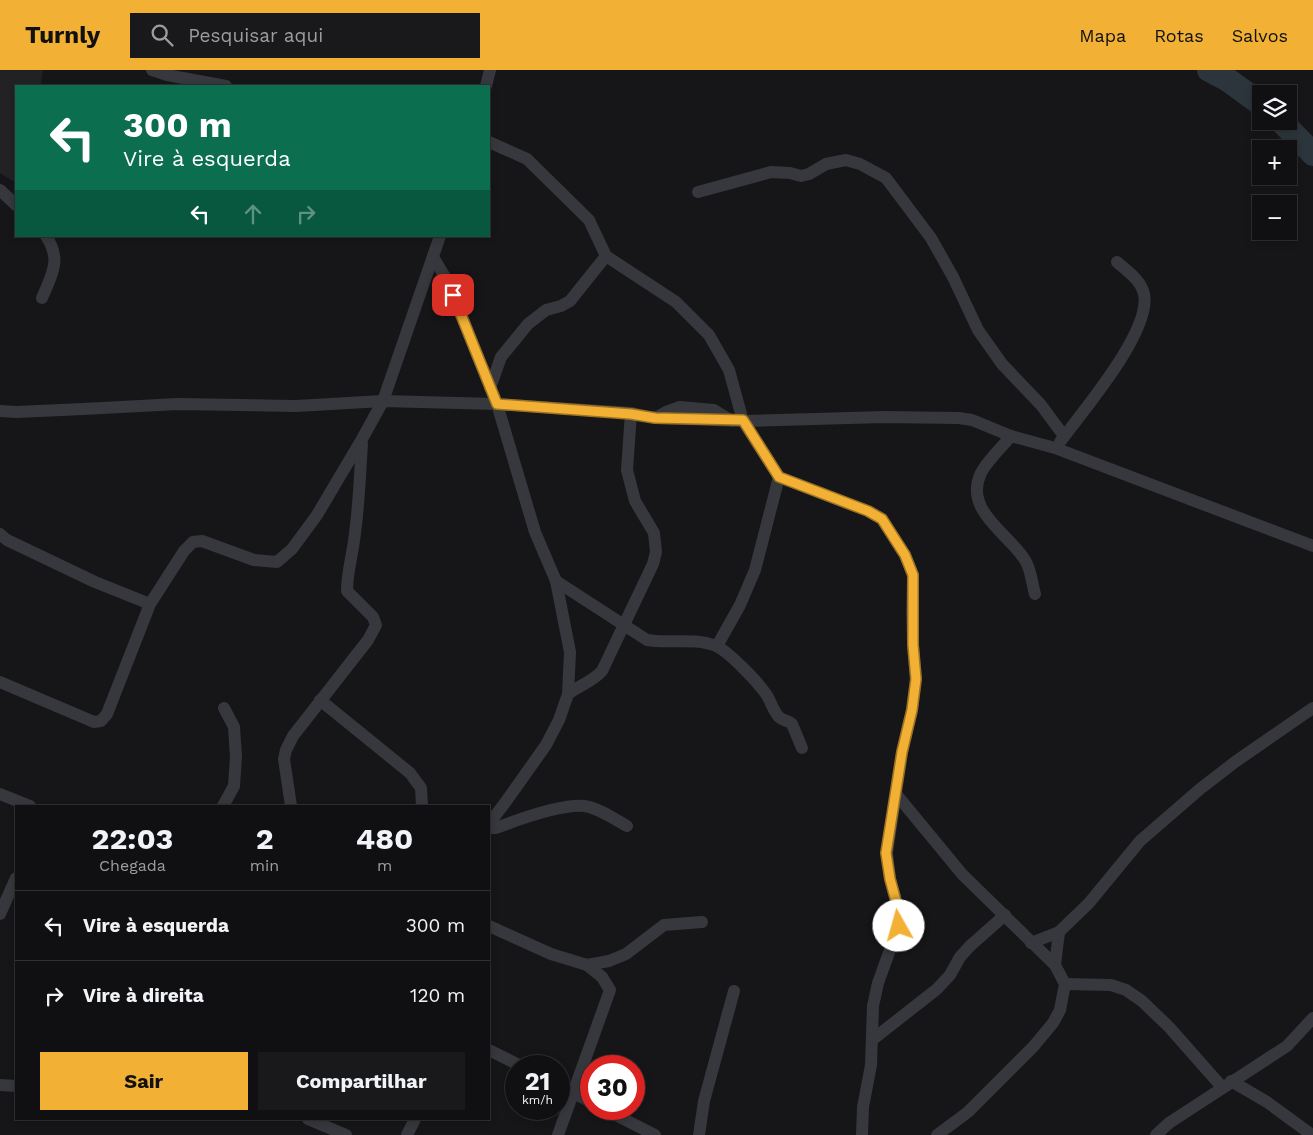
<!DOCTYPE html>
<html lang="pt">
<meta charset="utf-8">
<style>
body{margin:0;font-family:"Work Sans",sans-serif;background:#19191b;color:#f1f3f6;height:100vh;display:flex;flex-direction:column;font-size:19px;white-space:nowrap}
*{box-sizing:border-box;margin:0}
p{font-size:16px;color:#9c9d9f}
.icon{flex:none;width:28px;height:28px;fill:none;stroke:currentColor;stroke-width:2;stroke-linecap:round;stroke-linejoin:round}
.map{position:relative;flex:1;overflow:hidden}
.panel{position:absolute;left:15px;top:735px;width:475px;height:315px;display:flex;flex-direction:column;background:#101012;border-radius:0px;box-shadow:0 2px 8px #0003,0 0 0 1px #303032}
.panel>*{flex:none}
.top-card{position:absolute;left:15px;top:15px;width:475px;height:152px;border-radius:0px;box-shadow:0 2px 8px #0003,0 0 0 1px #303032;background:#0b6e4f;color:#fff;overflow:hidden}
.buttons{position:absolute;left:1252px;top:15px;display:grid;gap:10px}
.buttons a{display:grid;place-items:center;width:45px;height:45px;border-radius:0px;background:#101012;box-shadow:0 2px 8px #0003,0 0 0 1px #303032;font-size:25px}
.speed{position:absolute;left:505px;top:985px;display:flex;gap:10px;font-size:25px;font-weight:700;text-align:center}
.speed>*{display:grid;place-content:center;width:65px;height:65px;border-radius:50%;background:#101012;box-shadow:0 2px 8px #0003,0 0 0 1px #303032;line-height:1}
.speed small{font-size:12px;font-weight:400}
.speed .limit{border:8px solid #d22;background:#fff;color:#111}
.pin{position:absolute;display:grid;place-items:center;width:42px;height:42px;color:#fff;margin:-21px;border-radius:10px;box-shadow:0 2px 8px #0006}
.me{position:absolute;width:55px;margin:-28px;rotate:353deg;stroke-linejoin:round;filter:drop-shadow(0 0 4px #0008)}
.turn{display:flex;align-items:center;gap:18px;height:105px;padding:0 25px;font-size:22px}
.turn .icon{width:65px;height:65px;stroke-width:2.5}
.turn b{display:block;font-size:35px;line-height:42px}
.lanes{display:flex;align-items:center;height:48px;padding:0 25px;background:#0003;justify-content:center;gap:25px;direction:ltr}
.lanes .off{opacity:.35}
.eta{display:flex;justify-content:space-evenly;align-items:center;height:85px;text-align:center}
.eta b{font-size:30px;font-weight:700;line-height:35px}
.primary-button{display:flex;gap:10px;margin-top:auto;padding:10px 25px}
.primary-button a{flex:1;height:58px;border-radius:0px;background:#f2b134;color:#111;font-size:20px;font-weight:700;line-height:58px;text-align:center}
.primary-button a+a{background:#19191b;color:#f1f3f6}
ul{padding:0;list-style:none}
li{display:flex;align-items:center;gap:15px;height:70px;padding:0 25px;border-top:1px solid #303032}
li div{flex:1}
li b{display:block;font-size:19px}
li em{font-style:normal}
header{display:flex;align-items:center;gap:30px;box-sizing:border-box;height:70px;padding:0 25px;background:#f2b134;color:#111}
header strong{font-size:24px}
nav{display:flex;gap:28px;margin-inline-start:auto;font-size:18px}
.search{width:350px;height:45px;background:#19191b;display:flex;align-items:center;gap:12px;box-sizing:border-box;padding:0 18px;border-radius:0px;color:#9c9d9f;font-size:19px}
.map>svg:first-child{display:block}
.built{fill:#222225}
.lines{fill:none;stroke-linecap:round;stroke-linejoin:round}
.river{stroke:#2c353c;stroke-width:24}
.minor{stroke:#37383d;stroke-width:12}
.route-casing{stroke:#9d7322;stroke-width:12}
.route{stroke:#f2b134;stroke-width:9}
</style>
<header>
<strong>Turnly</strong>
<div class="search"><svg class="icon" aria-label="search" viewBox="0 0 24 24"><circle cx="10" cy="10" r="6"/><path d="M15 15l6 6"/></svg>Pesquisar aqui</div>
<nav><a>Mapa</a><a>Rotas</a><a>Salvos</a></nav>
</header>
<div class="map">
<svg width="1313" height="1065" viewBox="0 0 1313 1065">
<rect width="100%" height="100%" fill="#161618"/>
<!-- built -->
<path class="built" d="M0,0h43l-2,13 6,3h-31v97l-16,-10z"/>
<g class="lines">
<!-- river -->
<g class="river">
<path d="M1209,0l19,10 33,24"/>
<path d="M1281,51l32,33"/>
</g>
<!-- minor -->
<g class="minor">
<path d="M152,0l15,5 59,11"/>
<path d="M486,16l4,-16"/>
<path d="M489,72l38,17 62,61 17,36 70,46 33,33 20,35 14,51 36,56 89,34 14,8 23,36 8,20 -1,36 1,34 3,34 -4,31 -10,42 -15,101 3,26 9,33v13l-21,58 -5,23 -2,59 -8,42 -1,28"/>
<path d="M0,120l16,15"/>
<path d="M698,122l73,-20 19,1 11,3 8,-2 17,-10 20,-4 14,4 26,14 45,60 22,39 25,53 24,34 39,41 23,31"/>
<path d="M433,187l15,25 49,122 38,128 21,49 14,71 -2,42 -9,26 -13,25 -39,55 -18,24"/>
<path d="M42,228c10,-24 20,-38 4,-62"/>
<path d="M490,318l11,-31 27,-33 18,-14 15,-4 9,-5 36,-45"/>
<path d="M0,341l17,1 66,-3 95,-5 118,2 87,-5 114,3 134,9 24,5 88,3 140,-4 76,1 13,2 39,16 44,12 258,98"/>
<path d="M657,347l9,-5 14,-5 34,3 18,11"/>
<path d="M1011,366c-9,11 -24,25 -30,37 -18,37 27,60 44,87 6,9 7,24 10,34"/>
<path d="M1060,372c22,-30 92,-111 84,-148 -3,-14 -17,-23 -27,-32"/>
<path d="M0,464l7,6 88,42 55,22"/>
<path d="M556,511l91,59c22,4 47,-3 69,6 12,5 42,36 50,48 5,7 7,17 13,23 4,4 9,3 13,7l10,24"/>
<path d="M717,576l23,-41 15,-35 24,-93"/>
<path d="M0,612l94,40 7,-1 6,-7 43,-110 34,-53 9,-9 9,-1 52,19 23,2 15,-13 25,-34 45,-76 21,-38 57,-165"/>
<path d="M568,624c11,-8 25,-13 34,-23l51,-107 3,-12 -2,-19 -19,-32 -8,-31 4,-57"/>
<path d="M320,630l90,73 11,15 1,18"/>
<path d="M0,724l30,12"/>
<path d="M896,724l66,80 93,91 10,19 -5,26 -7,13 -20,24 -65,65 -31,23"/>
<path d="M223,736l11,-20 2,-29 -2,-30 -10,-19"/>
<path d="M291,736l-7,-47 2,-9 7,-14 75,-96 8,-15 -3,-8 -26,-26c0,-19 6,-38 8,-58 4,-29 5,-60 7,-89"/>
<path d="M489,758h7c21,-8 66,-24 88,-22 15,2 30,13 43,20"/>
<path d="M0,844l16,-36"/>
<path d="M489,856l62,28 36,11 15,12 8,13 -52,145"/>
<path d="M1031,873l28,-11 30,-29 51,-62 60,-52 35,-27 78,-54"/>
<path d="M587,895l22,-4 17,-7 38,-29 38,-3"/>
<path d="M1055,895l4,-33"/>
<path d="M1065,914l46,1 15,5 16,11 27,26 53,60"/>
<path d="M872,970l65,-51 13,-14 10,-18 10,-11 35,-31"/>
<path d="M489,980l32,16"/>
<path d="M1231,1011l36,21 45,33"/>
<path d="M0,1015l16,1"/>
<path d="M559,1016l32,16"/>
<path d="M604,1039l51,26"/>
<path d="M308,1049l38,16"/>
<path d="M407,1065l8,-16"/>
<path d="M699,1065l5,-34 30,-110"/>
<path d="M1156,1065l13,-12 118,-77 26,-28"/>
</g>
</g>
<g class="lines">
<defs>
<path id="route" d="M453,225l44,109 134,10 24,4 88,2 36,57 89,34 14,8 23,36 8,20v70l3,34 -4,31 -10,42 -16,101 4,26 9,33v14"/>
</defs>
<!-- route casing -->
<use href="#route" class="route-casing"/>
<!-- route -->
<use href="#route" class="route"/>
</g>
</svg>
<div class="buttons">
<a><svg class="icon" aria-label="layers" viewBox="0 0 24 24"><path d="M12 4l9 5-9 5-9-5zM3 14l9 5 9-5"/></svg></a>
<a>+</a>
<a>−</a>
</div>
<div class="speed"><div>21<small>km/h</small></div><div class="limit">30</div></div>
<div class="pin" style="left:453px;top:225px;background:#d93025"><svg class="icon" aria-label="arrive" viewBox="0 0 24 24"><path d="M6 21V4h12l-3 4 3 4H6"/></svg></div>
<svg class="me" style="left:899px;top:856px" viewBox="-20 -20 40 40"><circle r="19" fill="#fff"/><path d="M0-13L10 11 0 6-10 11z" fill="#f2b134"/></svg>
<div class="top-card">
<div class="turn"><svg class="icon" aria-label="left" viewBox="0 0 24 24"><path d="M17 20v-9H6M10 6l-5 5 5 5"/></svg><div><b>300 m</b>Vire à esquerda</div></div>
<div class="lanes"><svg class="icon" aria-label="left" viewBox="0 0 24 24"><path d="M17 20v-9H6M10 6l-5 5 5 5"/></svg><svg class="icon off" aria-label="ahead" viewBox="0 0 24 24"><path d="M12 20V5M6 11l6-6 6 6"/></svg><svg class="icon off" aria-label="right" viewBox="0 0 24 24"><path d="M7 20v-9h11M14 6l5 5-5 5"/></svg></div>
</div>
<section class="panel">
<div class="eta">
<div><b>22:03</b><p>Chegada</p></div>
<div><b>2</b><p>min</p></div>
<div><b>480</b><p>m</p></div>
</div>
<ul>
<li><svg class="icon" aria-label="left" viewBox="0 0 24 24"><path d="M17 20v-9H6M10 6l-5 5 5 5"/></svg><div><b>Vire à esquerda</b></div><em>300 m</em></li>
<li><svg class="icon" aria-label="right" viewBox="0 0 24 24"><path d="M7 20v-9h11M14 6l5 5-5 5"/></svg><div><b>Vire à direita</b></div><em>120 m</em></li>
</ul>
<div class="primary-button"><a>Sair</a><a>Compartilhar</a></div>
</section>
</div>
